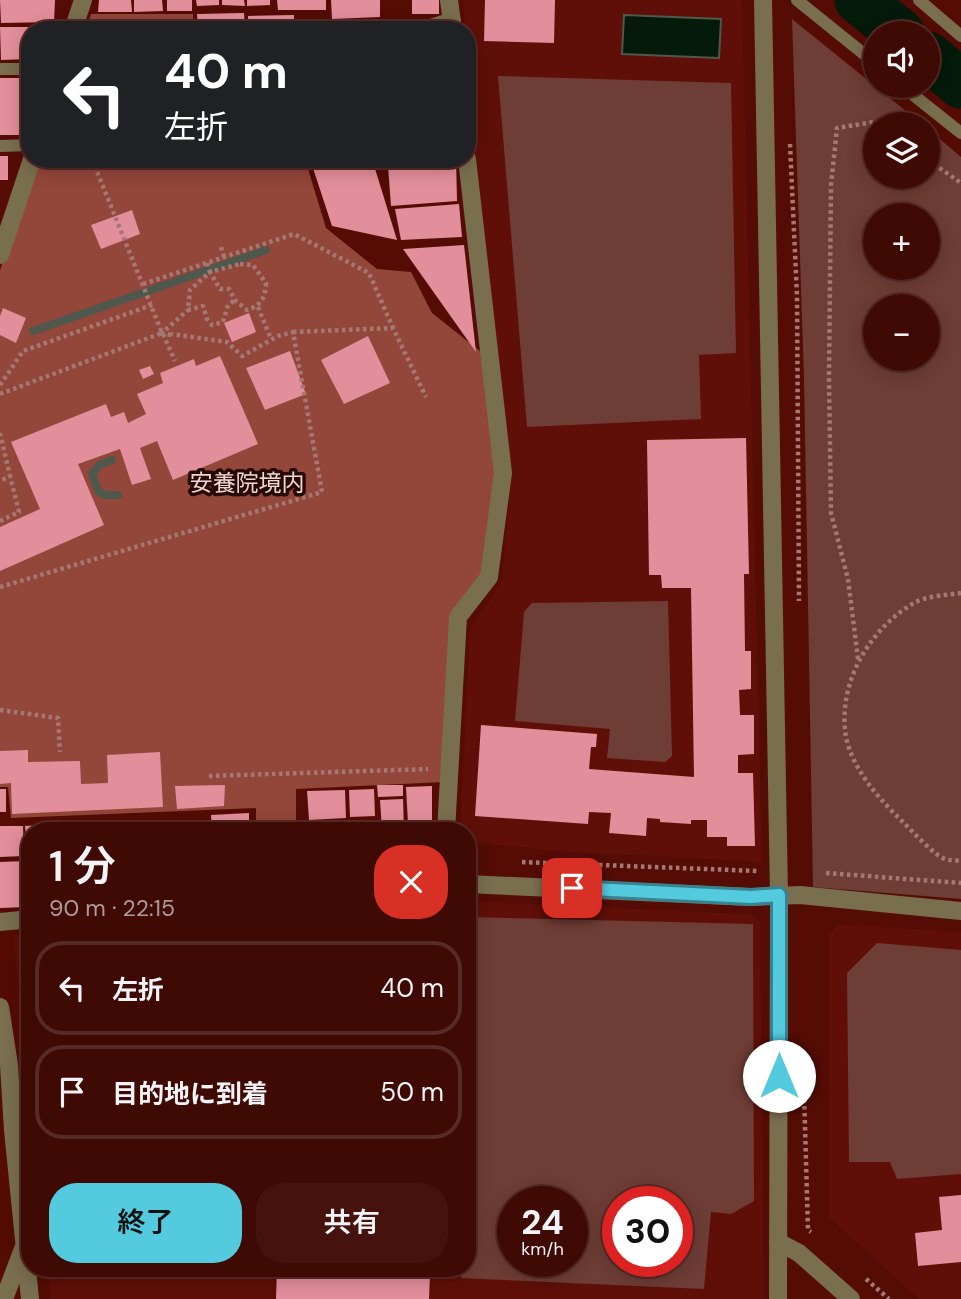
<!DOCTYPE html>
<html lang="ja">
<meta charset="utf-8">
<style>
body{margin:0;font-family:"DM Sans","Noto Sans JP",sans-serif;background:#46120e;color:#f1f3f6;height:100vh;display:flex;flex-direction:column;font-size:26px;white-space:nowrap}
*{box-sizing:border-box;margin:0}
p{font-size:23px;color:#ad9a9a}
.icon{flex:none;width:38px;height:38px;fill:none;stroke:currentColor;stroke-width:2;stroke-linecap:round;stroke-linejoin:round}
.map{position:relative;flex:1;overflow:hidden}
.drawer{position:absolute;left:21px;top:822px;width:455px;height:455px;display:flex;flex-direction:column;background:#3f0904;border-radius:28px;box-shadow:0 4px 18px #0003,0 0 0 2px #582a26}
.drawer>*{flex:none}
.hud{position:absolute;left:21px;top:21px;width:455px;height:147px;border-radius:28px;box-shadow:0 4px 18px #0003,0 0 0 2px #582a26;background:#202124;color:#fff;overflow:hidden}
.tools{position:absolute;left:863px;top:21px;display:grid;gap:14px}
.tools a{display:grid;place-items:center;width:77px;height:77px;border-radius:50%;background:#3f0904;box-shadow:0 4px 18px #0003,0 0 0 2px #582a26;font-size:35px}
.speed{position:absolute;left:497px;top:1186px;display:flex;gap:14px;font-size:35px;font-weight:700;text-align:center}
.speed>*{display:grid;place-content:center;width:91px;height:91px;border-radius:50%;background:#3f0904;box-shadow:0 4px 18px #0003,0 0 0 2px #582a26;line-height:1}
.speed small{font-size:18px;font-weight:400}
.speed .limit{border:10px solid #d22;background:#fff;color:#111}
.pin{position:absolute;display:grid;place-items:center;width:60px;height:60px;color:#fff;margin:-30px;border-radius:14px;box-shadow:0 4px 10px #0006}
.me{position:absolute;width:77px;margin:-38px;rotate:0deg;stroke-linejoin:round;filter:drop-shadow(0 0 5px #0008)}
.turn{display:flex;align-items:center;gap:24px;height:147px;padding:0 28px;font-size:32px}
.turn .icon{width:91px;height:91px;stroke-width:2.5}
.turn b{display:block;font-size:49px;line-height:60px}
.round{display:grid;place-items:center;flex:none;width:74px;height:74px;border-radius:28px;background:#46120e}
.headline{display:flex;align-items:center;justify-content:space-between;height:119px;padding:0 28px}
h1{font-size:42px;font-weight:600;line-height:52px}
.button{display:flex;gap:14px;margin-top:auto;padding:14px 28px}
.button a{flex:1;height:80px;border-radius:28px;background:#54cade;color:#111;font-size:28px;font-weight:600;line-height:80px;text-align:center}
.button a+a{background:#46120e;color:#f1f3f6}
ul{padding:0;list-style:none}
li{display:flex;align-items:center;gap:21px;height:94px;margin:0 14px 10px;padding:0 14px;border:4px solid #582a26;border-radius:28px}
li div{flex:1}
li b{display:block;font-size:26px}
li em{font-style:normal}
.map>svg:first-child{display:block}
.built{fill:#5f0f07;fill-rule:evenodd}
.green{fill:#6e3d35;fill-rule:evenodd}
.forest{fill:#93463a}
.water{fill:#041a0a;stroke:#4e584c;stroke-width:2}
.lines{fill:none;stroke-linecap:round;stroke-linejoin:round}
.stream{stroke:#4e584c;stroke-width:8}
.river{stroke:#041a0a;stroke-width:49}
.building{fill:#e38e9b}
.path{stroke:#a67873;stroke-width:4.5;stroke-dasharray:3.5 3.5;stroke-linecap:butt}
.lane{stroke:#796e4e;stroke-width:12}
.street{stroke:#796e4e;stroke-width:18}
.route-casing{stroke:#378390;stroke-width:18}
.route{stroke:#54cade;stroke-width:12}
.labels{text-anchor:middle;stroke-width:7;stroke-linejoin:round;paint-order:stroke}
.park-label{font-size:23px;fill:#efd7d3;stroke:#270905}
</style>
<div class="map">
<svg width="961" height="1299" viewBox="0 0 961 1299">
<rect width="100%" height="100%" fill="#540c05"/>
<!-- built -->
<g class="built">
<path d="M463,0h279l20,862 -191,-10 -104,-10v-11h-7l10,-201 32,-49 9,-102 -36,-305 -8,-144h-2z"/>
<path d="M467,901l284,13 9,7 4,378h-713l-3,-30h419zM513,1202h59v60h-59zM618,1202h59v60h-59z"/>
<path d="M839,924l122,8v367h-42l-90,-82v-283z"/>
<path d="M30,933v154l-17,-152z"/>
</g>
<!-- green -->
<g class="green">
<path d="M792,19l130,105h-47v53h53v-48l33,28v742l-148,-12 -9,-510zM875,215h53v53h-53zM875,306h53v53h-53z"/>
<path d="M498,76l233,7 5,270 -37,2 2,64 -174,8z"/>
<path d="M668,601l4,155 -7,6 -58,-4 3,-29 -95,-8 9,-109 8,-9z"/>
<path d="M467,917l286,7 1,277 -23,13 -20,-2 -7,77 -243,-11 1,-9h5zM572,1202v60h-59v-60zM618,1202h59v60h-59z"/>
<path d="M877,943l84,7v224l-64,5 -7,-17h-41l-2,-189z"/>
</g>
<!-- forest -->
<g class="forest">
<path d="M91,14h102v16h-107z"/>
<path d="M40,159h265l21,69 51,41 34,3 21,41 53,42 12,119 -12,97 -29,42 -12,169 -148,7v40l-40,1v-22l-245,10 -3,-31h-8v-517z"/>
</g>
<!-- water -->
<path class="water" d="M624,15l97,4 -2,39 -97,-4z"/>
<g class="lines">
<!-- stream -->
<g class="stream">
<path d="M33,331l233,-81"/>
<path d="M112,460l-13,5 -7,9 6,17 7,4h13"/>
</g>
<!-- river -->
<g class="river">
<path d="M859,0l41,33"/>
<path d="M928,56l33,28"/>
</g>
</g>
<!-- building -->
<g class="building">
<path d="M0,0h55l-1,22 -53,1z"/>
<path d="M99,0h32l1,12h-34z"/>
<path d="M134,0h28l1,11 -29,1z"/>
<rect x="167" y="0" width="25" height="11"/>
<path d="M196,0h23v5l-22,1z"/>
<path d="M222,0h22l1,6 -23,-1z"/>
<path d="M247,0h23v5l-23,1z"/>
<path d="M277,0h49v10h-48z"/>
<path d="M331,0h49v17l-48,2z"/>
<rect x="412" y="0" width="27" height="14"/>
<path d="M485,0h70l-1,43 -70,-2z"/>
<path d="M244,13l1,17h-47l-1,-16z"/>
<path d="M294,15v15h-46v-14z"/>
<path d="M329,21v9h-30v-8z"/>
<path d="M0,27h43v3h-13v29l-29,1z"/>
<path d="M0,78h30v22l-11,35h-19z"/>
<rect x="0" y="156" width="8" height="24"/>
<path d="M310,159h62l25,81 -65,-14z"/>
<path d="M424,159h32l1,42 -66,5 -3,-40 36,-1z"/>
<path d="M459,204l3,33 -61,3 -6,-31z"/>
<path d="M132,210l8,24 -39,15 -10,-24z"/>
<path d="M464,245l12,107 -73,-103z"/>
<path d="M3,308l23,10 -10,25 -16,-8v-19z"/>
<path d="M249,313l7,19 -24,10 -8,-19z"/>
<path d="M368,336l22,47 -46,21 -23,-44z"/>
<path d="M290,351l16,43 -41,16 -19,-42z"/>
<path d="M220,356l38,88 -85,36 -16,-39 -17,7 11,31 -19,6 -12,-36 -42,15 26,61 -104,46v-44l40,-18 -29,-67 95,-38 5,13 13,-5 4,11 18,-9 -9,-20 26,-11 -3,-10 34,-14 2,7z"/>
<path d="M150,366l4,8 -11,5 -4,-9z"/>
<path d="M746,438l3,136h-5l1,77h6v38l-12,1 1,25h14v39l-16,1v18h15l2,73h-28v-9h-20v-17h-16v4l-31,-2v-3l-13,-1 -1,18 -37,-3 2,-20 -22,-1 -1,12 -113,-8 6,-91 116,9 -1,13h-5l-2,22 105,8 -3,-189h-29l-1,-13h-12l-2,-135z"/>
<path d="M28,750v12l52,-1 1,23 27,-1 -1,-28 53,-3 3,55 -151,7 -1,-31 -11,1v-33z"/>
<path d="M225,785l-1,21 -47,3 -2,-23z"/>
<path d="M377,785h26v11l-25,1z"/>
<path d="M432,786v35l-24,2 -2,-36z"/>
<rect x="0" y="789" width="6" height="23"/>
<path d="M374,789l1,27 -25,1 -1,-27z"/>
<path d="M345,790l1,28 -37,2 -2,-29z"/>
<path d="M403,799l1,31h-22l-2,-30z"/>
<path d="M249,813v18h-37l-1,-16z"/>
<path d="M376,820v11h-43v-10z"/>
<path d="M103,823l1,8h-37v-6z"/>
<path d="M59,824l1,7h-30v26h-2l-3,-31z"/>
<path d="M0,826h23l1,30 -24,1z"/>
<path d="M144,826v5h-37v-3z"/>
<path d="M25,861l2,46 -27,1v-46z"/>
<path d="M961,1195v67l-43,4 -3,-33 27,-3 -3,-33z"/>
<path d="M277,1269h65l88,5 -1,25h-153z"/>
</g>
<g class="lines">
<!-- path -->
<g class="path">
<path d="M790,144l7,152 2,305"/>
<path d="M928,160l33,23"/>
<path d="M221,247l3,10"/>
<path d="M207,263l3,9 -20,18 -2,20 15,-4 4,13 5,6 11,-3 5,-17 7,-5"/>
<path d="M240,264l13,1 13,18c-1,15 -4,22 -19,27l-12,-10 -6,-11h-9l-10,-17z"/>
<path d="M143,284l151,-50 75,39 24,55"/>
<path d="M258,307l13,32"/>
<path d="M293,332l100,-4 33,69"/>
<path d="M163,334l12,27"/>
<path d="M171,335l-9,-2 26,-23"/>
<path d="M0,385l23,-34 129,-46"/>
<path d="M0,394l162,-61 -70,-174"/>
<path d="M0,433l10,43 -10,5"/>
<path d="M0,521l19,-9 -9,-36"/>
<path d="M0,587l322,-95 -29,-160 -15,4 -36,20 -15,-14 -56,-8"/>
<path d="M961,593c-14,2 -35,3 -47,10 -45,26 -77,81 -68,134 7,34 35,64 59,87 9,9 29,31 40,35 5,2 11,1 16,2"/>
<path d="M858,659l-10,-80 -17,-66 -2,-136 2,-192 6,-57 49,-8 4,4"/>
<path d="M0,710l58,8 2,34"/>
<path d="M209,776l219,-7"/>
<path d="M522,862l236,9"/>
<path d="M826,873l135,10"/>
<path d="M803,1057l5,173 3,2"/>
<path d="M866,1279l23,20"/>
</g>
<!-- lane -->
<g class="lane">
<path d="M797,0l78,63"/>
<path d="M919,0l42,36"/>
<path d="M0,69h30"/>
<path d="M902,86l59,47"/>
<path d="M0,146l30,-1"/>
</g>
<!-- street -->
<g class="street">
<path d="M449,0l4,30"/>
<path d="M763,0l16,895 -1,404"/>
<path d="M73,30l10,-30"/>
<path d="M425,30l27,-9"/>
<path d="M0,255l32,-96"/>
<path d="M446,831l12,-214 31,-40 14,-104 -36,-314"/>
<path d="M467,884l284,13 49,-2 161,16"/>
<path d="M0,922l30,-3"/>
<path d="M0,1007l9,58 4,65 17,169"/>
<path d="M778,1242l21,11 52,46"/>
<path d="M4,1299l19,-50"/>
</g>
</g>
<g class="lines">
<defs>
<path id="route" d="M572,888l179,9 28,-2v181"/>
</defs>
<!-- route casing -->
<use href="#route" class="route-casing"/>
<!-- route -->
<use href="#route" class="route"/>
</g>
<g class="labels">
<!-- park labels -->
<g class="park-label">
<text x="247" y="491">安養院境内</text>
</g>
</g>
</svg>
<div class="tools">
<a><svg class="icon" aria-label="sound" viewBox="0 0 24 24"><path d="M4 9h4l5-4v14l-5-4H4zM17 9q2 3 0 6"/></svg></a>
<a><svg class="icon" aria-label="layers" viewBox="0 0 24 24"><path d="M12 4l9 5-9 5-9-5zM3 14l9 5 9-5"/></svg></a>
<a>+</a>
<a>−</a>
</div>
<div class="speed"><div>24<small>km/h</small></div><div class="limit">30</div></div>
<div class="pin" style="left:572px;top:888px;background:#d93025"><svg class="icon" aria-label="arrive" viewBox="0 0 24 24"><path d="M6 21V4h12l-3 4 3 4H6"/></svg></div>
<svg class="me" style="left:779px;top:1076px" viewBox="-20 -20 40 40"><circle r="19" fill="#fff"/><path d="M0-13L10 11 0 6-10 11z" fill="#54cade"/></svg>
<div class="hud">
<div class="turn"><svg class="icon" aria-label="left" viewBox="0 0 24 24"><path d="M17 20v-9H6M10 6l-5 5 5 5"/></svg><div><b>40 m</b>左折</div></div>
</div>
<section class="drawer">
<div class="headline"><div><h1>1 分</h1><p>90 m · 22:15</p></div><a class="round" style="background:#d93025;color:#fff"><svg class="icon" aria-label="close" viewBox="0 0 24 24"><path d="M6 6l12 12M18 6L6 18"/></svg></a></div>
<ul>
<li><svg class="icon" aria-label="left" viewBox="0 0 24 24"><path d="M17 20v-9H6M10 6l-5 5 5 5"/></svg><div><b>左折</b></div><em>40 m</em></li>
<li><svg class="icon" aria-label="arrive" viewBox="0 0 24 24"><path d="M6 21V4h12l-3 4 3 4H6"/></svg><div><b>目的地に到着</b></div><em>50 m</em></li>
</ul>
<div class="button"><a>終了</a><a>共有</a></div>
</section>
</div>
